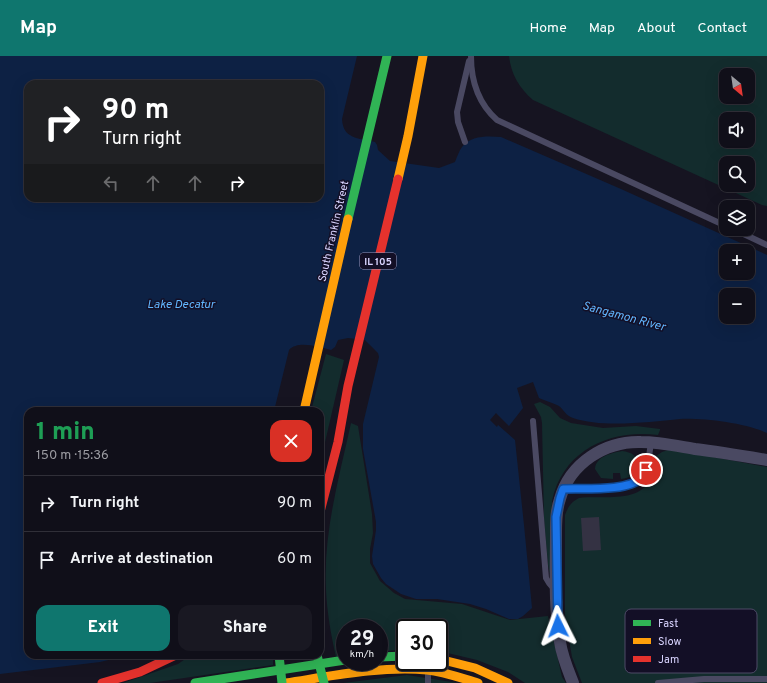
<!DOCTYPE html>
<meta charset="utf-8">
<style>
body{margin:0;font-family:Overpass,sans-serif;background:#191822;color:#f1f3f6;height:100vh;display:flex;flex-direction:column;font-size:15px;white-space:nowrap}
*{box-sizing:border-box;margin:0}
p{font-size:13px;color:#9c9ca2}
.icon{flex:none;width:22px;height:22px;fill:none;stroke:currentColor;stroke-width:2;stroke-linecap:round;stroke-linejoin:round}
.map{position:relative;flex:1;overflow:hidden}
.sheet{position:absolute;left:24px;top:351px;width:300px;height:252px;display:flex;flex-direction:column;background:#100f19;border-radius:12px;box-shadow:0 4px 16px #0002,0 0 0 1px #302f38}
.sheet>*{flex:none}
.top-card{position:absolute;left:24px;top:24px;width:300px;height:122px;border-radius:12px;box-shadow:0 4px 16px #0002,0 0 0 1px #302f38;background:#202124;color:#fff;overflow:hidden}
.needle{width:26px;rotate:151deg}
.fabs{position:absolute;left:719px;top:12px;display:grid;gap:8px}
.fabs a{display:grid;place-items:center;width:36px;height:36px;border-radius:8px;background:#100f19;box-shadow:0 4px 16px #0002,0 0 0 1px #302f38;font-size:20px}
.speed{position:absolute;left:336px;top:563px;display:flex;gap:8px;font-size:20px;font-weight:700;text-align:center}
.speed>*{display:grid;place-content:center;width:52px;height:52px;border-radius:50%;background:#100f19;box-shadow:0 4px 16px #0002,0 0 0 1px #302f38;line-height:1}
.speed small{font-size:10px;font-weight:400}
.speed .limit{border:2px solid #111;border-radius:6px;background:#fff;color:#111}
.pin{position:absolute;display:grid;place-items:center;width:34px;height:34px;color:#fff;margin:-17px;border:2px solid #fff;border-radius:50%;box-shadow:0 1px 4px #0007}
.me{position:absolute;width:44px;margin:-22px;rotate:357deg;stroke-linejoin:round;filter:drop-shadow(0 0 3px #0008)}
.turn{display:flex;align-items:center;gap:14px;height:84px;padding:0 12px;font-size:18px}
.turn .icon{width:52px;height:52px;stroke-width:2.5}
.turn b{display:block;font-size:28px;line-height:34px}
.lanes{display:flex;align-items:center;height:38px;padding:0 12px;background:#0003;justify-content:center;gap:20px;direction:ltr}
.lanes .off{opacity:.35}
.round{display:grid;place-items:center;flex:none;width:42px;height:42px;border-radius:12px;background:#191822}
.head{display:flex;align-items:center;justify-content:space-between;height:68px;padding:0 12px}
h1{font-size:24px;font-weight:800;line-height:30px;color:#1e9e55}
.button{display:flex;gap:8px;margin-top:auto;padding:8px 12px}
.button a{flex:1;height:46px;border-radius:12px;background:#0f766e;color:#fff;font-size:16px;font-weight:800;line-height:46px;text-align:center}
.button a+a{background:#191822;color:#f1f3f6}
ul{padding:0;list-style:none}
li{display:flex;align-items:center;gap:12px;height:56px;padding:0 12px;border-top:1px solid #302f38}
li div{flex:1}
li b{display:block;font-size:15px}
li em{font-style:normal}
header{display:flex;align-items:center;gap:24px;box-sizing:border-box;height:56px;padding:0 20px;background:#0f766e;color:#fff}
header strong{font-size:19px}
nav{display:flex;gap:22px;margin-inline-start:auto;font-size:14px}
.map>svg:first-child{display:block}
.green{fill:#132c2d;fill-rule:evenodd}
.water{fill:#0d2144;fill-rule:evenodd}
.building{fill:#343243}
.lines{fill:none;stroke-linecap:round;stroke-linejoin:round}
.lane{stroke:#4a4962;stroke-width:6}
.street{stroke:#4a4962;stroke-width:12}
.fast{stroke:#30b455;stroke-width:9}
.slow{stroke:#ff9f0a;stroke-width:9}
.jam{stroke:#e5322d;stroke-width:9}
.fast-bridge{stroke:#30b455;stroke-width:9}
.route-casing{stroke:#114b97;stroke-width:10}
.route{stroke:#1a73e8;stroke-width:7}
.labels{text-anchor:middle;stroke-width:3;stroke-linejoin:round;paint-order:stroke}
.shield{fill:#130f26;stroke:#9e99be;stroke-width:1}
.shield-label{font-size:10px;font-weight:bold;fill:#d9d4ff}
.street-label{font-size:11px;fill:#d9d4ff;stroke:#130f26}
.water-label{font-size:12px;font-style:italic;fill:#62b6ff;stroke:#130f26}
.key{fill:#130f26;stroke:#4e4a67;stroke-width:1}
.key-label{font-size:11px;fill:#d9d4ff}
</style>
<header>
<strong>Map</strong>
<nav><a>Home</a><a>Map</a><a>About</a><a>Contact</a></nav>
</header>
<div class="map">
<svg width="767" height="627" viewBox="0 0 767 627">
<rect width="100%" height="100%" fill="#161421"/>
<!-- green -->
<g class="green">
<path d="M509,0h258v150l-5,-1 -229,-105c-14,-12 -22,-26 -24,-44zM726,19h22v22h-22zM726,63h22v22h-22zM726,107h22v22h-22z"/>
<path d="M326,298l18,6 -24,104v-53h-9z"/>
<path d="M540,346l10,5 10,11 11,5 32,5 33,-2 24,3v1l-2,5c-48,-6 -95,15 -106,66l-2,73 -2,-9 -4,-46 -2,-96 -1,-6 -7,-13z"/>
<path d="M351,367l7,3 14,88 1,19 -3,16v14l10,18 14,12 11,6 57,5 48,16 38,-4 14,61 4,6h-41l-17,-11 -31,-12 -38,-9v-23h-34v21l-26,3v-24h-34v28l-9,1c-5,-22 -9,-45 -10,-67 -3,-57 13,-112 25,-167z"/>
<path d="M671,393l96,18v216h-185l-10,-26 -7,-42v-100c3,-8 6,-13 14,-17 23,-3 61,6 72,-20 3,-7 4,-14 5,-22l6,-4z"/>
<path d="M622,395c10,1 16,5 16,16 -3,8 -8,11 -17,12l-1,-6h-7v6l-12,-1 -6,-9c1,-13 17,-16 27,-18z"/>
<path d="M191,599h82v10l-123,18h-27l55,-19z"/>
<path d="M407,619l51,8h-115z"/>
</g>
<!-- water -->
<path class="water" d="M0,0h357l-15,63c1,20 16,19 33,23l2,3 1,5 12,11 49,7 16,-6c2,-5 4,-11 7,-15 9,-12 26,-11 39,-10l120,52 144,65 2,1v178c-22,-10 -63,-15 -87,-14 -31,3 -78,9 -107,-1 -7,-2 -9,-8 -14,-12 -5,-3 -14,-5 -20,-8l-6,-16 -16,6 6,20 -14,18 -13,-13 -6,7 7,7 1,-2 17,15 9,85 8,83 -9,8 -5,3h-9l-23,-10 -16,-5 -33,-5h-21l-15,-5 -15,-10 -5,-6 -8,-14 -1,-8 4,-26v-8l-13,-73v-25l16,-67 -1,-4 -13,-13 -17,-2 -10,2 -3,7 -4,3c-12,-3 -33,-10 -42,0l-15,61h-246v244h101l-29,7 -100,12zM28,28h292v114h-292zM726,195h22v22h-22zM726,239h22v22h-22z"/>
<!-- building -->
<path class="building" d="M599,461l2,33 -18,1 -2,-33z"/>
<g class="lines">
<!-- lane -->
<g class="lane">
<path d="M471,0c0,25 8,48 26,64l229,106"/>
<path d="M465,86l-7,-20 -1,-10 12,-51"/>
<path d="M733,173l34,16"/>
<path d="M533,365l13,157 3,5 6,7"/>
<path d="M563,433c18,-1 66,3 78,-11 8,-9 8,-24 10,-36"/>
<path d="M428,616v11"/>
<path d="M658,627l46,-4h63"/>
</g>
<!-- street -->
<path class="street" d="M573,627c-5,-13 -11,-27 -13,-41 -6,-36 -4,-74 -4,-110 0,-11 0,-22 4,-33 10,-36 45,-58 81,-57 18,0 36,4 54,7 24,3 48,7 72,11"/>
<!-- fast -->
<g class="fast">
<path d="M348,163l39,-163"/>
<path d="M379,601l26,-1"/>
<path d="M195,627l150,-23"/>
</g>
<!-- slow -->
<g class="slow">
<path d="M398,123l10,-43 15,-80"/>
<path d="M304,355l44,-192"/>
<path d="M439,603l36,9 33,15"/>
<path d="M286,627c46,-7 94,-17 141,-13 18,2 34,8 51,13"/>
</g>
<!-- jam -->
<g class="jam">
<path d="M320,456l18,-70 10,-56 50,-207"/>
<path d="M102,627l38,-11 36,-17"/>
</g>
<!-- fast-bridge -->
<g class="fast-bridge">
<path d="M279,599l3,28"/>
<path d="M317,599l7,28"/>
</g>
</g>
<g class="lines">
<defs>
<path id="route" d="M558,570l-2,-109 4,-19 3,-9c19,-1 65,3 78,-11 2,-2 3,-5 5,-8"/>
</defs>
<!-- route casing -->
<use href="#route" class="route-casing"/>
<!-- route -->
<use href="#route" class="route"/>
</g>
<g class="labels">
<!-- shield labels -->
<rect class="shield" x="360" y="197" width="36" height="16" rx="3"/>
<g class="shield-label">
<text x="378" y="209">IL 105</text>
</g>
<!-- street labels -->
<g class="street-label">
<text transform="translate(333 175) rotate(-77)" y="4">South Franklin Street</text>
</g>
<!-- water labels -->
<g class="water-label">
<text x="181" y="252">Lake Decatur</text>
<text transform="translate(624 260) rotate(15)" y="4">Sangamon River</text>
</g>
</g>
<!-- legend -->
<rect x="625" y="553" width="132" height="64" rx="6" class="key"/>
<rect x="633" y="564" width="18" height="6" fill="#30b455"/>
<rect x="633" y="582" width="18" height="6" fill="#ff9f0a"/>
<rect x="633" y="600" width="18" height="6" fill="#e5322d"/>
<g class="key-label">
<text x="658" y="571">Fast</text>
<text x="658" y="589">Slow</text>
<text x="658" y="607">Jam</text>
</g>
</svg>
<div class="fabs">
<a><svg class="needle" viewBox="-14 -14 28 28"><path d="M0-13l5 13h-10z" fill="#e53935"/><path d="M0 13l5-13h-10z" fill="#9c9ca2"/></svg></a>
<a><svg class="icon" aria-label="sound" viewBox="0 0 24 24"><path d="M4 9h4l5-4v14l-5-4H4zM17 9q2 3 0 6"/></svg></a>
<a><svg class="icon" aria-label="search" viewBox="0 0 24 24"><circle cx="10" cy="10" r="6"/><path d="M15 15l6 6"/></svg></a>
<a><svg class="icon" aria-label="layers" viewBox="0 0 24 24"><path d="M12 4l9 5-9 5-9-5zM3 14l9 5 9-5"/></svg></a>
<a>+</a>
<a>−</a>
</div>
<div class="speed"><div>29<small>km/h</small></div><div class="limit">30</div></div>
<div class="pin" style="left:646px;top:414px;background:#d93025"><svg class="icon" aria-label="arrive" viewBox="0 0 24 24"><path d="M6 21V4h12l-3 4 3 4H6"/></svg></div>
<svg class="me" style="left:558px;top:570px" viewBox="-20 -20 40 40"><path d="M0-17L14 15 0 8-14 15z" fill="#1a73e8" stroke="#fff" stroke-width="4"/></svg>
<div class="top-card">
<div class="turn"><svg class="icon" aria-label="right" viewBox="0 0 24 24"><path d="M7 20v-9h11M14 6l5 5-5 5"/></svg><div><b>90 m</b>Turn right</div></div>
<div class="lanes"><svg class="icon off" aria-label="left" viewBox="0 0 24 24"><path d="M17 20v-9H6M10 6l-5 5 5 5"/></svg><svg class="icon off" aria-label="ahead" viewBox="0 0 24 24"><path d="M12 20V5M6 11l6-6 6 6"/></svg><svg class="icon off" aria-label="ahead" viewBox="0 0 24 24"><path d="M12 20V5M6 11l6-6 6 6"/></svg><svg class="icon" aria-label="right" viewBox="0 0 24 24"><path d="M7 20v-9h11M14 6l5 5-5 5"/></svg></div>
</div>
<section class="sheet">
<div class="head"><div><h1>1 min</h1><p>150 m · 15:36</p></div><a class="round" style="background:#d93025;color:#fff"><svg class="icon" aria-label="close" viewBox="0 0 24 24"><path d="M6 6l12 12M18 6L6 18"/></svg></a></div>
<ul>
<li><svg class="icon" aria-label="right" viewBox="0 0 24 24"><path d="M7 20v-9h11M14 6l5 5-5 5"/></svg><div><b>Turn right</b></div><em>90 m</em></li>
<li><svg class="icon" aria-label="arrive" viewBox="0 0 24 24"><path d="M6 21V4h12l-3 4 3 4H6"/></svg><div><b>Arrive at destination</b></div><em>60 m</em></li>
</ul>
<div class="button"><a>Exit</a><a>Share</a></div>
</section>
</div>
